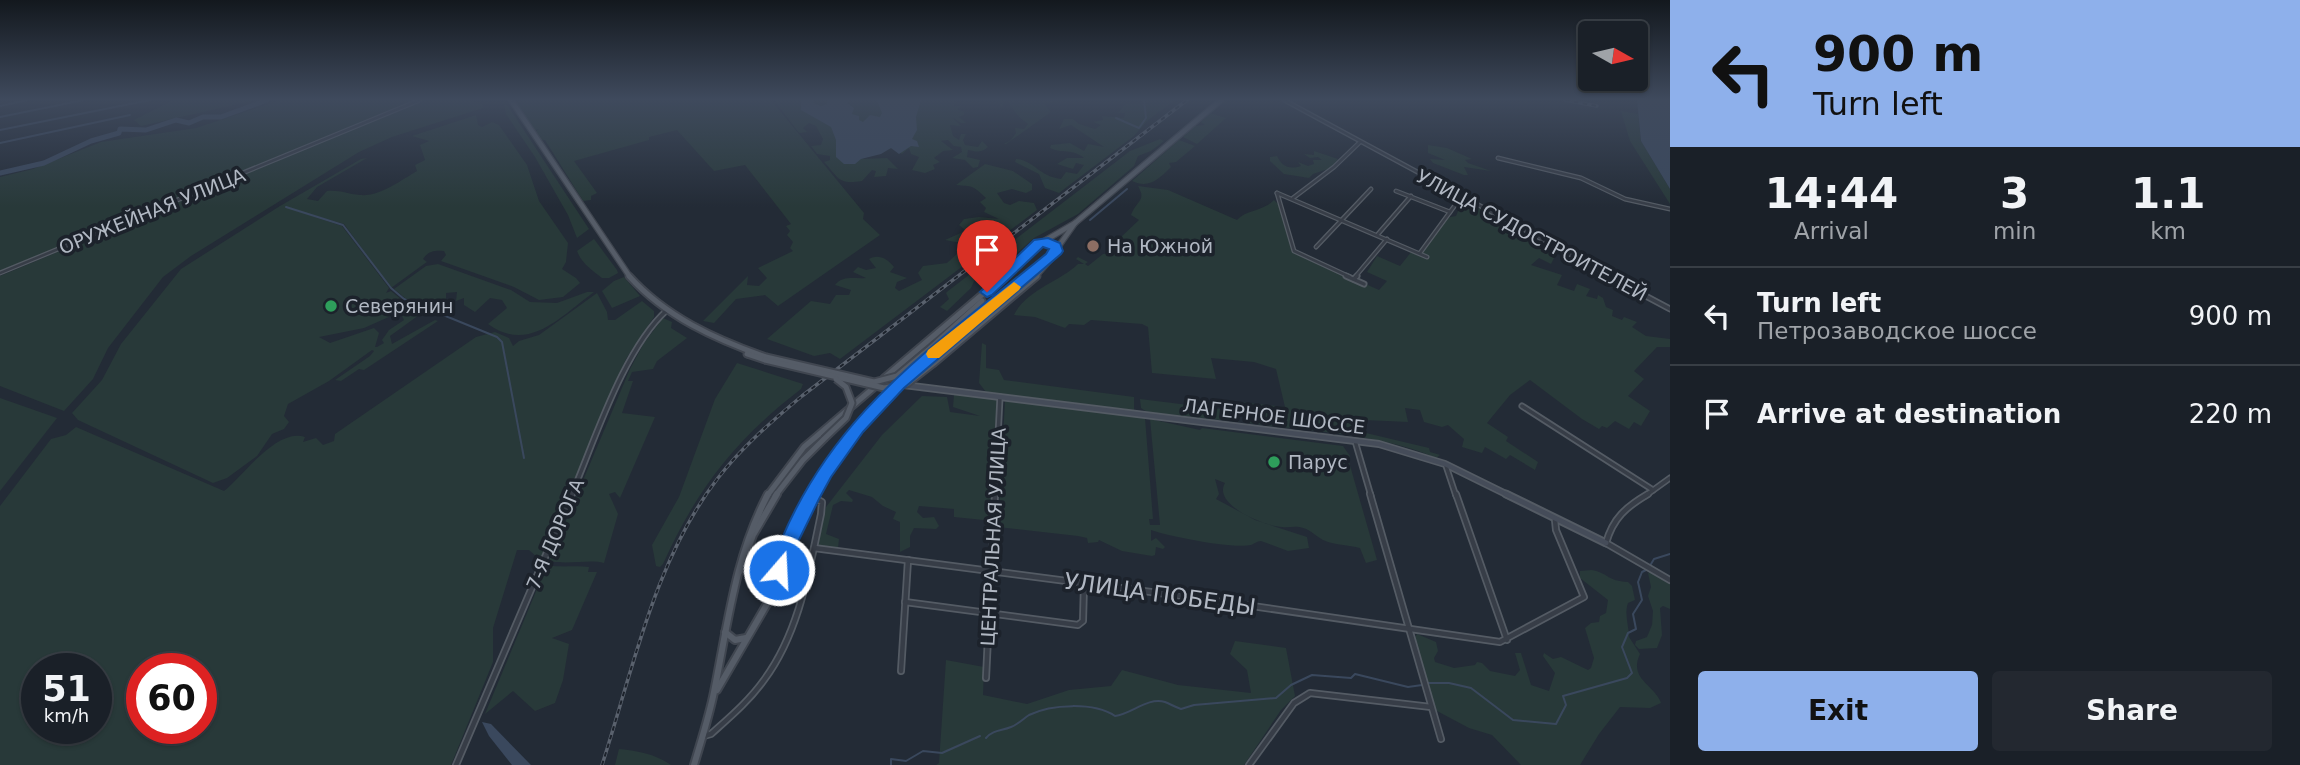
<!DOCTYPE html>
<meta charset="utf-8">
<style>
body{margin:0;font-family:"DejaVu Sans",sans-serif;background:#232830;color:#f1f3f6;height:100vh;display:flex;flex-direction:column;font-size:26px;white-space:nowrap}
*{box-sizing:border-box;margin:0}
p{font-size:23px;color:#9fa3a8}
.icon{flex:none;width:38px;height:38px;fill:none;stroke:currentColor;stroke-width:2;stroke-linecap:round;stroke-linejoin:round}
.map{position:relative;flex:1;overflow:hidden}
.side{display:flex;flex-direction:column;background:#1a2028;width:630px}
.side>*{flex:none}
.guide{background:#8eb0eb;color:#111;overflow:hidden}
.needle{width:46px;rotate:98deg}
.tools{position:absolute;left:1578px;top:21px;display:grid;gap:14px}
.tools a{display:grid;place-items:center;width:70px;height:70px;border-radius:7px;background:#1a2028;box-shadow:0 2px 5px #0004,0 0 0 2px #383e45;font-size:35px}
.speed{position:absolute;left:21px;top:653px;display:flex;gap:14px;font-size:35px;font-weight:700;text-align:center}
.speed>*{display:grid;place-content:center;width:91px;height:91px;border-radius:50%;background:#1a2028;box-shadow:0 2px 5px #0004,0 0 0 2px #383e45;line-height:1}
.speed small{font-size:18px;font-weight:400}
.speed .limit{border:10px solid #d22;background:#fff;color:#111}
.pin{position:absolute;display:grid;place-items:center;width:60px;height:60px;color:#fff;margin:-72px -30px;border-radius:50% 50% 50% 0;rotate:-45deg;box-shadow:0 0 7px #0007}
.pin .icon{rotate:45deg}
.me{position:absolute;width:77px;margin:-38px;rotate:19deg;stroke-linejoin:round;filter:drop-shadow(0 0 5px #0008)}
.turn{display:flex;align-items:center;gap:24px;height:147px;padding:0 28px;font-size:32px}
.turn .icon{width:91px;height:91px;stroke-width:2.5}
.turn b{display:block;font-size:49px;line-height:60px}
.eta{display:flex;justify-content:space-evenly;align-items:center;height:119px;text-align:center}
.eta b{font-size:42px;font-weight:700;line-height:49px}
.primary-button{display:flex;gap:14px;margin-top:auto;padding:14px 28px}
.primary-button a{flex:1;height:80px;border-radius:7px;background:#8eb0eb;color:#111;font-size:28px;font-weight:700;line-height:80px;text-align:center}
.primary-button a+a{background:#232830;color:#f1f3f6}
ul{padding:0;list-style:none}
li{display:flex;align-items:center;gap:21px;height:98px;padding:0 28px;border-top:2px solid #383e45}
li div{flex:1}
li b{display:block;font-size:26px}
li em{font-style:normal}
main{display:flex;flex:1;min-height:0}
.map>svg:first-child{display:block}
.green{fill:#283939;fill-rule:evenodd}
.water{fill:#3a485d}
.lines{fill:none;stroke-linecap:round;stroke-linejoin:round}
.stream{stroke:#3a485d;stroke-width:2}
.river{stroke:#3a485d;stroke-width:5}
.street-far2-casing{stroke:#545b64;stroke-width:5}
.street-far1-casing{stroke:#545b64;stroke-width:7}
.street-casing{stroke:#545b64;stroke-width:8}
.secondary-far1-casing{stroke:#545b64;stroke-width:8}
.secondary-casing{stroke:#545b64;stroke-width:9}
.primary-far2-casing{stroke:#404650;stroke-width:7}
.primary-far1-casing{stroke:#404650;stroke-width:9}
.primary-casing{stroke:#404650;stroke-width:10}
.street-far2{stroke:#373d47;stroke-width:2.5}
.street-far1{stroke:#373d47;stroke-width:3.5}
.street{stroke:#373d47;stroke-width:4.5}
.secondary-far1{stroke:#454c59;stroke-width:4.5}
.secondary{stroke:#454c59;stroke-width:5}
.primary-far2{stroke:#555c67;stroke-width:4.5}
.primary-far1{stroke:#555c67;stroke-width:5}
.primary{stroke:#555c67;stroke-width:6}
.rail-casing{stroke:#59616d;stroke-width:3.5}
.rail{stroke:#1c222b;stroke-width:2;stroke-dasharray:4.5;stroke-linecap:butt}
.primary-bridge-casing{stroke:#404650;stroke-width:9;stroke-linecap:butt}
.primary-bridge{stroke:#555c67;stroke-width:5}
.route{fill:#1a73e8;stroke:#114b97;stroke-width:2}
.slow{fill:#f59e0b}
.education-dot{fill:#8d6e63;stroke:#1c222b;stroke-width:2.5}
.leisure-dot{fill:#2e9e5b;stroke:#1c222b;stroke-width:2.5}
.labels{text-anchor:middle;stroke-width:7;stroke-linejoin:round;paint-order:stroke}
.street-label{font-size:19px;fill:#b1b8c3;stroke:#1c222b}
.poi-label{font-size:19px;fill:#b1b8c3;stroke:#1c222b;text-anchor:start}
.near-street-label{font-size:23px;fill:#b1b8c3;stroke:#1c222b}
</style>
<main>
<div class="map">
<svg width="1670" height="765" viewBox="0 0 1670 765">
<rect width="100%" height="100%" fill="#232b36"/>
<!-- green -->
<g class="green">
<path d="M173,100h83l-115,26 -7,-6z"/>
<path d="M281,100h134l-415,171v-94l33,-8 68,-27 95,-14z"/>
<path d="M423,100h46l13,4 1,4 -91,29 -33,15 -168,104 -28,21 -55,71 -15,31 -29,32 -64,-25v-110z"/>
<path d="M519,100h252l93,113 -1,6 17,16 -102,71 -13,-11 -29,4 -22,24 -11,-2 45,-45 -1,9 12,1 8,-8 -9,-10 35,-17 -3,-3 3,-6 -6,-7 3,-4 -4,-5 5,-2 -46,-59 -31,6 -37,-41 -28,7v3l-75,21 23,32 -6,3v4l-8,1 -38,-61h-4l-6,-8 4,-3 -6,2 -18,-29z"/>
<path d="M774,100h180v7l8,-2 -5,4 7,3v3l-5,2 7,6h-5l-9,-6 9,9 -11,-1 3,11 6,4 2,-6h5l-3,6 2,5 13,2 4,-6 6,6c-7,6 -11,5 -20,3l-1,7 13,3 -2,7 -5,1 -8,-8 -13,-2 10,-6 -1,-5 -7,-1 -6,-6 -7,1 12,9 -10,1 -9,7 6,4 -7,3 2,4 -10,4 -13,-3 7,-13 -8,-3 -2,-6 -7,6 -9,-6c-3,0 -27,9 -32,11l26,-1 11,11 -10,-1 -2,8 -12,1 2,-6 -4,-1 -10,11c-24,4 -23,-3 -38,-19l6,-2v-4l-13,-2 -6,-8 10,-1 2,-6 -7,-13 -7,-3 -6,5 4,4 -8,1z"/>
<path d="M1142,100h33l-28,21 -13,15 -75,57 -14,-5 -6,-14 -24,-12 1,-3c18,1 22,17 45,20l5,-7 11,2 7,-9 -8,-2 -3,6 -16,-5 10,-6h17c-12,-10 -22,-4 -34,-10l1,-3 19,-2 14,8 4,-7 16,3 -33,-22 -12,4 5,-10h9l6,5 16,5 6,-4 -8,-3 10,-2 -1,-4 22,2 1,-5h-7l8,-10 13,1z"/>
<path d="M997,101v-1l68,1 -21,2 7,9 -45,32h-2l7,-4 5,-7 -1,-5 9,1 4,-5 -9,-7 -11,-15 -5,-1v7z"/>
<path d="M504,105l4,1 81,123 -12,9 -9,-23 -33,-58 -29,-43z"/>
<path d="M1621,111l17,3 3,27 29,48v15l-40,-63z"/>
<path d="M1210,113l16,5 -29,26 -14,-7 12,-11 10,-1 -4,-3z"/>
<path d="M476,115l2,10 4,2 10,-5 7,3 28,40 12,36 29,42 -2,19 -4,7 14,9 4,5 -17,14 -24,3 -25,-13 -73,-26 5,-6 -2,-4c-9,-1 -16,0 -21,8l4,3 -3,2 -33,24 -47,-64 -59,-17 57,19 47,62 -3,5 5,-2 11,9 24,10 -36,26 2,8 43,-24 3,1 -74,49 -5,-1 -18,12 -6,-1 35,-24 4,-5 -2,-1 -43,31 -41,23 -4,12 5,6 -5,7 -12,5 -15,22 -30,22 -14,5 -135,-63 -6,-7 30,-33 19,-36 60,-75 99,-63 81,-47 6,-1 -50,29 -10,12 11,2 9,-10c14,-1 20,3 33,4 20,2 41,-15 57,-24l-2,-6 10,-5 -5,-15 9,-4 -17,-5zM400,312l4,8 -15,10 -7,10 2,3 -7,4h-2l4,-14 -5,-5 -44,15 -11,-6 45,-9z"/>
<path d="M1160,139l4,2 -13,10 -13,5 -4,10 -56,48 -44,24 -46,41h-13l-4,9 -24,23 -7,-4 9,-8 -3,-6 2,-2 182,-140z"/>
<path d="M1179,140l16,6 -19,16 -7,1 2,4c-12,12 -22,22 -39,14z"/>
<path d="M1428,145l19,3 25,11 -7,1 3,3 23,8 -27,-4 4,8h-4l-31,-12 -3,-4 15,1 -17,-7z"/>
<path d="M1314,151l24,8 -7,9 -18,6 -4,4 -25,-4 -14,-13v-4l7,-1c5,10 11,14 24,10l-3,-4 10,4 6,-2 -1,-4h9l-4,-3 -8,1 -6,-4 10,1z"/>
<path d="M985,164l28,7 19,13v6l-6,3 -14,-4 -15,4 7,10 6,2 9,-4 15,2 3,7 -197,149 -10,-6 -16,3 -47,-17 44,-38 19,3 6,-9h13l2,-5 -16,-5c8,-10 19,-6 31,-7l-13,-6 5,-5 8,3 10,-2 -7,-9c9,-5 18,-1 25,8l-4,5 17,6 -10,4 -2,6 4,3 23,-11 -4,-7 5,-7 24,-3 11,-10 -2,-3 20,-7 4,-5 -10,-1 -9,6 -16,-3 18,-8 1,-3 -5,-4 5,-6 15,-2 20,2 -15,-7 2,-4 -6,-6 6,-4c-15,-14 -13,-11 -30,-13z"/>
<path d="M1138,186l30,4 69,30c8,-10 27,-9 37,-20l6,6 12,45 87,39 8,-9 -20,-9 10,-16 23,10 12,-15 9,1 24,-34 11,-2 7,-17 94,53 -6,12 -12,-6 -8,7 31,10 -5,10 17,6 3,-7 13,5 -4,7 11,3 1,-4 5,3 3,9 7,3 -1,6 10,4 2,-3 13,5 -5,5 14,9 24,3v8h-13l-23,24 10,8 -16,17 22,15 -9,15 -7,-4 -5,7 -14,-8 -8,7 -5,-2 -3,3 -17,-10 -52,-39 -20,15 -23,28 21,14 -2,4 32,21 -3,8 -25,-15 -4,4 -21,-12 -3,6 -20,-6 2,-8 -16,-14 -6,2 -18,-5 -4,-12 -15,-2 3,14 -43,-2 1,13 63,15 1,4 10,3 -4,3c-54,-24 -126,-27 -189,-35l-6,-21 44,5 -9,-38 -22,-7 -43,-4 5,21 -64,-6 -4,-46 -6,-3 -51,-4 -7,5 -15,-1 -4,4 -30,-11 -21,-2c12,-25 47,-34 64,-51h6l-8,-5 2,-2 10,5 -3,2 3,2 15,-12 12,-1 -4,-7 4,-3 5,2 6,-5 -5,-3 18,-17 -8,-5c5,-14 16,-14 7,-29z"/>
<path d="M594,239l23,31 1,3 -9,5h-7c-10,-8 -20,-14 -25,-27z"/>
<path d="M438,264l73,26 19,12 27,1 30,-11h7c-33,24 -65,62 -106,32l19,-16 -5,-8 -12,-2 -15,14 -11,-7v-7l-8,3 1,-9 -11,1v8l-16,2 8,5 -4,3 -29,-13 -11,-9 32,-23z"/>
<path d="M624,277l16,19 -28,12 -10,-17 12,-10z"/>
<path d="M597,293l10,19 1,8h7l27,-19 12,10v6l-28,42 -83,198 -4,2 -10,-9h-12l-24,78v34l-42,103h-451v-259l51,-67 15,-4 10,-8 148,64c18,-14 53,-64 81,-54l-2,5 13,-4 7,7 11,-4 1,-7 141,-97 19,-5 14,6 4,8 6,-5 20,-6zM37,668h59v60h-59zM142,668h59v60h-59z"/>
<path d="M663,318l9,4 -1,6 16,10 -30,23 -4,8 -21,3 -4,9h5l-11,32 33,4 -35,81 -5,-6 -6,2 9,20 -14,49c-14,-4 -35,2 -55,-2l81,-192 14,-26z"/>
<path d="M982,343l4,2v23l13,2 5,10 130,17v13l-148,-18 -7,-9z"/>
<path d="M737,363l66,21 -2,5c-65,50 -105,101 -138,175l-3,3 -4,-1 -4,-21 27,-48 36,-98z"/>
<path d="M957,394l41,5 -4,122 -40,-4v-8l-35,-3 -2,6 6,6 11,-1 5,9 -3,3 -22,-1 -4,8v11l-10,5v-30l-7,-3 3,-7 -13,-6 -11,-9 -23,-7 -3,3 7,7 -1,2 -11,-1 -8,4 -7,29 13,5 -1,9 -20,-2 8,-39 56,-72 40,-39 25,1 3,15 30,4 -27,-9 1,-12z"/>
<path d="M0,398l57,20 -57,73z"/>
<path d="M1140,399l97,12 2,11 -92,-10 -6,-4z"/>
<path d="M1005,401l140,17 8,101h-4l1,6h10l-10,-106 50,11 2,-2 141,18 7,10 -1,6 28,98 -11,3 -6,-15c-11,-3 -26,-3 -37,-8 -9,-5 -14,-12 -24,-13 -6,-1 -11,1 -17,0 -17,-1 -70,-22 -57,-44l-10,-4 4,15 -3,5 39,21 52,17 2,11 -21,3 -27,-10c-4,0 -7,3 -10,4 -20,4 -83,-9 -100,-15v11l5,-3 9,9 -2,2 -7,-2 -1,8 -3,1 -30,-5 -23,-11 -1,2 -10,1 -1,-5 -9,-2 -80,-9z"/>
<path d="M547,565c15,3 28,0 42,2l-1,5h9l-25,58 -20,8 17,6 -6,36 -8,23 -20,8 -22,-20 -28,23z"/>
<path d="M1592,570c18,4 15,11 36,12l4,4 3,14 -7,3c-4,11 1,23 1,34l11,17c-12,25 15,31 21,49l-11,5 -30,-1 -21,27 -19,31h-59l-29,-30 -23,-7 -32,-17 -7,-15 -16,-57 3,-5 19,8 2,9 -4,7 1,4 19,6 21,-3 2,-3 5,1 8,8 25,5 5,-6 -5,-17h6l10,32 18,6 6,-18 -12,-17 1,-3 9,6 8,-2 27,13 3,-2 3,-10 -9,-30 6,-5 8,-1 1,-6 6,-3 2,-13 -28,-22v-7z"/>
<path d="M1652,572l18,10v27l-7,-3 -3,2 2,27 -5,13 -18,1 -4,-4 1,-4 11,-4 5,-12 1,-14 -5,-15 3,-9 -3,-14z"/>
<path d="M1235,641l51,7 9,48 -14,14 -37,55h-308l3,-2 7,-103 38,7 -1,28 44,9 42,-14 42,-4 11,-16 56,15 73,8 -4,-23 -17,-16z"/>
<path d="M619,749c20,2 36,5 52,16h-56z"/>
</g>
<!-- water -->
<g class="water">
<path d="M801,100h13l-1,3 8,3 6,-2v-4h22l-2,3 7,5 -2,6 7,2v4l4,2 7,-7 10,2 2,-4 -5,-13h44l-5,17 1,13 -5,9 5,2 2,6 -8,-1 -12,8 -8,-6 -10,6 -20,5 -6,5h-11l-8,-7v-17l-5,-13 -30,-17z"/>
<path d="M1637,100h33v89l-29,-48z"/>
<path d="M482,722l9,2 40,41h-19l-23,-29z"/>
</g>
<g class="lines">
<!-- stream -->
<g class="stream">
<path d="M0,106l28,-6"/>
<path d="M0,117l84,-17"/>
<path d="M1116,118l23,10 7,-10 -2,-18"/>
<path d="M0,130l150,-30"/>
<path d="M0,143l130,-28"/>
<path d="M286,207l57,18 48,63 13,11 93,38 5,5 22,116"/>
<path d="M1090,220l37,-31"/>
<path d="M1427,683h22l22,5 42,32 43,4 10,-19 -3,-9 64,-18 5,-5 -10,-26 6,-14 8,-4 -3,-15 9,-14 -4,-18 4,-10 6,-3 6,-10 16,-5"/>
<path d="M986,738c7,-8 15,-7 25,-11 6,-2 12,-8 18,-12 22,-11 65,-13 86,1 17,-2 32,-19 50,-14 5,2 10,5 16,7l13,-4 82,-7 15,-13 21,-10 39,3 4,-4 53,13 14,-2"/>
<path d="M891,765v-6l15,2 17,-10 19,2 38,-17"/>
</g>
<!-- river -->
<path class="river" d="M0,173l44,-10 47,-22 28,-8 1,-4 26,1 30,-10 13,3 14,-6h18l46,-17"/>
<defs>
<g id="street-far2">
<path d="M1284,100l328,177"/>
<path d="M1498,158l83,20 44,21 45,10"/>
<path d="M1396,191l54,21"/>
<path d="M1277,193l150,64"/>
<path d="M1277,193l17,58 56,26"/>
<path d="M1293,198l41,-31 26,-25"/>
<path d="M1378,234l33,-38"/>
<path d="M1316,247l55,-58"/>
<path d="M1420,253l41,-56"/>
<path d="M0,273l420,-173"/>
<path d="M1355,277l32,-38"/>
</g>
<g id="street-far1">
<path d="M1346,276l18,8"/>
<path d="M1608,276l62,33"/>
<path d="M1354,279l3,-3"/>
<path d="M1522,406l131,84"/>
<path d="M1355,441l16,55"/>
<path d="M1446,466l10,30"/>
<path d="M571,496c24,-56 52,-146 96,-186"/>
<path d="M995,496l5,-99"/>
<path d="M1645,496l25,-18"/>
</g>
<g id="street">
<path d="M1370,494l71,245"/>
<path d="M1456,494l51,146"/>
<path d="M1648,494c-22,13 -35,24 -42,49l64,37"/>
<path d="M814,548l383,50 303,44 84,-45 -28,-67 -1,-10"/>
<path d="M905,602l173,23 5,-4 1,-37"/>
<path d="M901,671l7,-111"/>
<path d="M986,678l9,-184"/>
<path d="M704,736l7,-2c19,-17 38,-33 53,-54 35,-47 45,-109 57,-166l1,-12 -11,-6"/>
<path d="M456,765l116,-271"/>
<path d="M1249,765l45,-62 16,-10 121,14"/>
</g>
<path id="secondary-far1" d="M904,385l475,59 66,20 65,32"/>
<path id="secondary" d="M1506,494l100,49"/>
<g id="primary-far2">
<path d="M511,100l119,177"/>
<path d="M1042,242l12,3 1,8"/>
<path d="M1002,277l37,-33 36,-21 146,-123"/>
<path d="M1026,277l25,-20 24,-34"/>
<path d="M1035,277l15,-17"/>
</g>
<g id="primary-far1">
<path d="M629,276c37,41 86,63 137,81"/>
<path d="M927,351l55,-50"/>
<path d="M747,354l18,6"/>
<path d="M934,363l103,-87"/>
<path d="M884,378l120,-102"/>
<path d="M767,496l37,-49 73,-62"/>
<path d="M775,496l28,-36 21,-21"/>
<path d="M811,496l33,-52 50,-56 134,-112"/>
</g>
<g id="primary">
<path d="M740,571l13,-36 24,-41"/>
<path d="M725,632l10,8 11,-2"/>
<path d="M717,690l50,-86 21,-60 24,-50"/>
<path d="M694,765c7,-24 15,-48 20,-73 14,-69 21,-135 54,-198"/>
</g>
</defs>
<!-- street-far2 casing -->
<use href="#street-far2" class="street-far2-casing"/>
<!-- street-far1 casing -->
<use href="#street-far1" class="street-far1-casing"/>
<!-- street casing -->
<use href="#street" class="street-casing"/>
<!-- secondary-far1 casing -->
<use href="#secondary-far1" class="secondary-far1-casing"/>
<!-- secondary casing -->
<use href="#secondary" class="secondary-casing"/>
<!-- primary-far2 casing -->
<use href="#primary-far2" class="primary-far2-casing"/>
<!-- primary-far1 casing -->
<use href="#primary-far1" class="primary-far1-casing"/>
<!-- primary casing -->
<use href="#primary" class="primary-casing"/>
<!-- street-far2 -->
<use href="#street-far2" class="street-far2"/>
<!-- street-far1 -->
<use href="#street-far1" class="street-far1"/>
<!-- street -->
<use href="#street" class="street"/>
<!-- secondary-far1 -->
<use href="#secondary-far1" class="secondary-far1"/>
<!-- secondary -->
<use href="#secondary" class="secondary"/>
<!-- primary-far2 -->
<use href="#primary-far2" class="primary-far2"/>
<!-- primary-far1 -->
<use href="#primary-far1" class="primary-far1"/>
<!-- primary -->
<use href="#primary" class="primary"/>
<defs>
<g id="rail">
<path d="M1565,100l32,6"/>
<path d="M602,765c31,-96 53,-206 116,-287 24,-31 54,-57 84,-82l385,-296"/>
</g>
</defs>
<!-- rail casing -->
<use href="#rail" class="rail-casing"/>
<!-- rail -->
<use href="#rail" class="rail"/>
<defs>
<g id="primary-bridge">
<path d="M766,357l108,25 23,-6 30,-25"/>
<path d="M765,360l119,28 23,-4 27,-21"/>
<path d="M824,439l22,-21 6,-15 -6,-16 -10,-8"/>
</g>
</defs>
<!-- primary-bridge casing -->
<use href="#primary-bridge" class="primary-bridge-casing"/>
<!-- primary-bridge -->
<use href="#primary-bridge" class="primary-bridge"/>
</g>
<!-- sky -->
<linearGradient id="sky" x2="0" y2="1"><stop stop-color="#13181e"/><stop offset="0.48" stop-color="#3f4a5d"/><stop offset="1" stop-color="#3f4a5d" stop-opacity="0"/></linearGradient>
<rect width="1670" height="207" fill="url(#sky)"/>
<!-- route -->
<path class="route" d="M1048,238l12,5 3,8 -2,3 -157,134 -41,44 -32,45 -12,22 -22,45 -11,32 -7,3 -6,-3 -3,-6c50,-150 160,-221 276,-316l3,-5 -6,-2 -51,48 -5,2 -7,-5 54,-52z"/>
<!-- slow -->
<path class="slow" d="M1014,282l7,5 -2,3 -80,68h-11l-2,-4 2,-4z"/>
<!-- markers -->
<circle class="education-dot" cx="1093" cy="246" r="7"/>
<g class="leisure-dot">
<circle cx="331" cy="306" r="7"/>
<circle cx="1274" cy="462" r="7"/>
</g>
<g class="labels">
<!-- street labels -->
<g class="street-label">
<text transform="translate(152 211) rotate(-22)" y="7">ОРУЖЕЙНАЯ УЛИЦА</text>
<text transform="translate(1532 235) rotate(28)" y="7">УЛИЦА СУДОСТРОИТЕЛЕЙ</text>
<text transform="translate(1274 416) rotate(7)" y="7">ЛАГЕРНОЕ ШОССЕ</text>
<text transform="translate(555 534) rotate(-67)" y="7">7-Я ДОРОГА</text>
<text transform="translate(993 537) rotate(-87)" y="7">ЦЕНТРАЛЬНАЯ УЛИЦА</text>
</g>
<!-- poi labels -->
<g class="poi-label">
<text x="1107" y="253">На Южной</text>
<text x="345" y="313">Северянин</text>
<text x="1288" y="469">Парус</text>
</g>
<!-- near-street labels -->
<g class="near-street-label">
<text transform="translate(1160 594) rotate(8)" y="8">УЛИЦА ПОБЕДЫ</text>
</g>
</g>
</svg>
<div class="tools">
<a><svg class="needle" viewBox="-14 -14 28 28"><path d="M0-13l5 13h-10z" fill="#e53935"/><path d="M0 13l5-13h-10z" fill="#9fa3a8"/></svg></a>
</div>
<div class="speed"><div>51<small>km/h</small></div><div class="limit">60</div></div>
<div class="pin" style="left:987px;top:292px;background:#d93025"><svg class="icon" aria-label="arrive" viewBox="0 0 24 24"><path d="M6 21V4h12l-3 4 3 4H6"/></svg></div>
<svg class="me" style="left:779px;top:570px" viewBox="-20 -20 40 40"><circle r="17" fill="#1a73e8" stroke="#fff" stroke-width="3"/><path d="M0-11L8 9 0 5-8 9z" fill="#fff"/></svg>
</div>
<section class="side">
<div class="guide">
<div class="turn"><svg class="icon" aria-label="left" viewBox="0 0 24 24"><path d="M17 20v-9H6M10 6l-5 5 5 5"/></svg><div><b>900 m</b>Turn left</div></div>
</div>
<div class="eta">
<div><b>14:44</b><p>Arrival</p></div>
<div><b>3</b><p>min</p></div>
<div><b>1.1</b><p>km</p></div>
</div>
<ul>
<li><svg class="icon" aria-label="left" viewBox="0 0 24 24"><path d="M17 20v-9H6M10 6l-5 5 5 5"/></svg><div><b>Turn left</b><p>Петрозаводское шоссе</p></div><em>900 m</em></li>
<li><svg class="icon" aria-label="arrive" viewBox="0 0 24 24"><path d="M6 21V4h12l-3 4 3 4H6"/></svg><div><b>Arrive at destination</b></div><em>220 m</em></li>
</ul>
<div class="primary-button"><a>Exit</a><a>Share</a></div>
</section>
</main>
